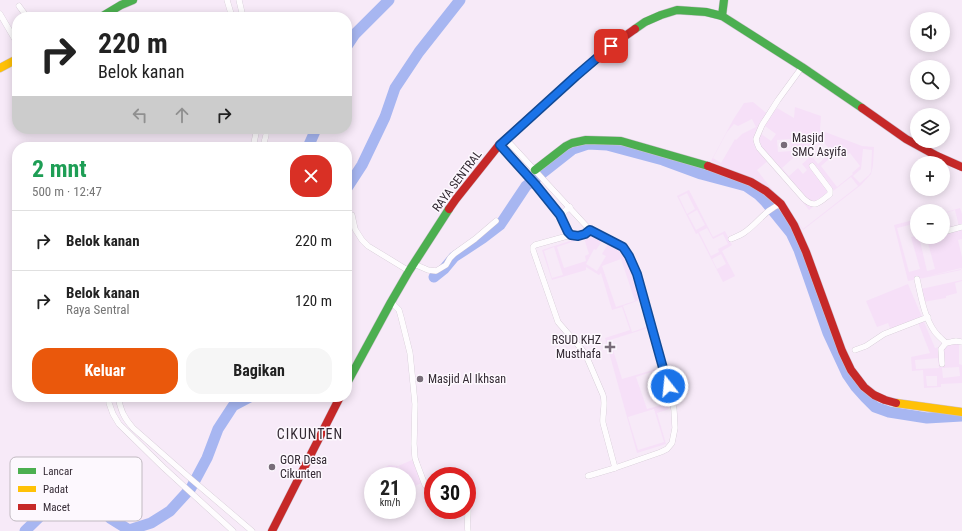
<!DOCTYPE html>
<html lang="id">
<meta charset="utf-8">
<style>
body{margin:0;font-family:"Roboto Condensed",sans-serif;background:#f6f6f6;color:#222;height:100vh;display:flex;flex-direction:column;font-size:15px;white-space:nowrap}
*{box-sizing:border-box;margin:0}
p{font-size:13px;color:#767676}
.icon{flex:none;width:22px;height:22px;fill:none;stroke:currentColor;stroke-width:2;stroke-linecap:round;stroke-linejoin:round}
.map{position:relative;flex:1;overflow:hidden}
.sheet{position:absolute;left:12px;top:142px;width:340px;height:260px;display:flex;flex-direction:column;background:#fff;border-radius:16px;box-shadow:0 2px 10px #0003}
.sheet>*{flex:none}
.banner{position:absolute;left:12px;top:12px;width:340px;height:122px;border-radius:16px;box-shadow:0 2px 10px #0003;background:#fff;color:#222;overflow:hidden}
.controls{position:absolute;left:910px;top:12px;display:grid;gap:8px}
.controls a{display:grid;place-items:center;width:40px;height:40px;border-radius:50%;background:#fff;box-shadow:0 2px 10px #0003;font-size:20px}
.speed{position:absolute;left:364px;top:467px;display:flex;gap:8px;font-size:20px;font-weight:700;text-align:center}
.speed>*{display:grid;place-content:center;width:52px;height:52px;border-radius:50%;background:#fff;box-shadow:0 2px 10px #0003;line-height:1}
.speed small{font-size:10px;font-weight:400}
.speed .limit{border:6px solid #d22;background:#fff;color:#111}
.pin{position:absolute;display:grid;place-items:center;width:34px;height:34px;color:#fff;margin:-17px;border-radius:8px;box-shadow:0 2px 6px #0006}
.me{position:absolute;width:44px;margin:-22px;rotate:344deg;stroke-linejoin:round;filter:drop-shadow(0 0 3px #0008)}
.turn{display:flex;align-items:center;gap:14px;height:84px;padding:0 20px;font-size:18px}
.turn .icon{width:52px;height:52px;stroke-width:2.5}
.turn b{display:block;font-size:28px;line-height:34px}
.lanes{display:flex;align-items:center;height:38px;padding:0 20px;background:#0003;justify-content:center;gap:20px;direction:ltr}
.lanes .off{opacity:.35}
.round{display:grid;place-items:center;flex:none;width:42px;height:42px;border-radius:16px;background:#f6f6f6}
.summary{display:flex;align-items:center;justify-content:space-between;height:68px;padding:0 20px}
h1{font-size:24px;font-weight:700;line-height:30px;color:#1e9e55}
.button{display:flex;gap:8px;margin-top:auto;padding:8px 20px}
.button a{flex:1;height:46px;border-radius:16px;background:#ea580c;color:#fff;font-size:16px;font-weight:700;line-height:46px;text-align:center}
.button a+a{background:#f6f6f6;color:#222}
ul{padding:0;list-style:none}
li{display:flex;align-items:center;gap:12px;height:60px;padding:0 20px;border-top:1px solid #e0e0e0}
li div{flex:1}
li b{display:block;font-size:15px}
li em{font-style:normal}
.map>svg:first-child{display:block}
.built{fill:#f6e0f8;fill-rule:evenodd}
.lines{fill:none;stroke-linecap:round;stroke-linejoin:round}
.river{stroke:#a7b6f1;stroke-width:11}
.street-casing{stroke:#cdc2ce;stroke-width:6}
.fast-casing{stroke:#cdc2ce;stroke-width:9}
.slow-casing{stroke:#cdc2ce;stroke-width:9}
.jam-casing{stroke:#cdc2ce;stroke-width:9}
.street{stroke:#fefcfe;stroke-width:5.5}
.fast{stroke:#4caf50;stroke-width:8}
.slow{stroke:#ffc107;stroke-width:8}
.jam{stroke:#c62828;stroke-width:8}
.route-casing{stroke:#114b97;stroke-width:10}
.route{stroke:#1a73e8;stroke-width:7}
.poi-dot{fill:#786d79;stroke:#fdf8fe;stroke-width:1.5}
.labels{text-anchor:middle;stroke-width:3;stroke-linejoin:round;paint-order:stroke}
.poi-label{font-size:12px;fill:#342a34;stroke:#fdf8fe;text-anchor:start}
.street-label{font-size:12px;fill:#342a34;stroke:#fdf8fe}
.quarter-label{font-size:14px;letter-spacing:1px;fill:#342a34;stroke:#fdf8fe}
.key{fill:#fdf8fe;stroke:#c1bac1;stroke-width:1}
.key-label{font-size:11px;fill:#342a34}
</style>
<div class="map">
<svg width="962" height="531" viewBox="0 0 962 531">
<rect width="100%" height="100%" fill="#f7eaf8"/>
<!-- built -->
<g class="built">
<path d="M753,102l17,14 7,-8 17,10 1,-11 26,9 -1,14 42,16 12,1 -1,18 -2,9 -10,11 -58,45 -27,-34 -12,-11 -53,-24 22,-41 11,-17zM752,119l4,8 -14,7 -6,6 -1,-1 -14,24 -8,-5 14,-26 7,-8 4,2zM765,126l11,8 -5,7 -11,-8zM790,139l1,12 -13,1 -1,-12zM823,141l8,10 -4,3 1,1 -10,9 -11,-14 9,-8 3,3zM863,149l9,1 -1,22 -2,3 -9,8 -7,-7 8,-7zM802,150l7,8 -7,6 5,6 -4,4 -5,-6 -9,8 -7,-8zM836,153l6,6 8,-6 10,13 -8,7 1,1 -16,13 -16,-21zM769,160l40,50 42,-33 7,9 -55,43 -46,-59z"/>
<path d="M689,190l24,47 12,-6 7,14 -10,6 13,25 -12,6 -25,-49 -2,1 -19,-38zM687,193l8,16 -8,5 -8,-17zM697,210l8,15 -9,5 -8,-15zM707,228l6,11 10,-5 5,10 -10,5 1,3 -8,4 -12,-24zM721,254l5,10 -9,5 -5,-10z"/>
<path d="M960,208l2,6v25l-4,1 4,17v12l-1,-1 -36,9 36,-8 1,5 -1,-4 -42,9 2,10 41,-9v1l-7,2 2,10 -11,3v2l-23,4 -5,-23 -10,2 -14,-56 23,-6v4l-20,5 12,44 11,-3 -9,-32 6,-1v1h26v-8l5,-2 -3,-12 -2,1v-3zM955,210l4,16 -8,2 -5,-15zM927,239l8,30 -8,2 -7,-30z"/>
<path d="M585,236h10l13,6 16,13 19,47 21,68 -8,2 13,37 -12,4 9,31 -29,9 -32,-115 25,-8 -8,-23 -10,3 -11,-37 -2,2 -13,-8v3l-34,10 -10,-30zM584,238l5,16 -4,2 1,5 -22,7 -7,-21zM602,241l6,3 -6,10 4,2 -9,15 -11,-7 8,-15 2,1zM554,247l9,28 -11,3 -8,-27zM621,259l14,42 -19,6 -14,-41zM640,300l9,26 -17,6 -9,-26zM648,328l12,40 -38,11 -12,-39zM654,371l11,33 -18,5 -11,-32zM654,409l10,33 -26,8 -10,-33z"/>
<path d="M908,284l27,64 20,-4h7l-3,1v19l3,1v18l-21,1v3l-17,1 -1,-18 -11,1 -1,-14 19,-4 -13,-33 -26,10 -3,-7 -11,4 -11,-26zM938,358l1,10 -23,1 -1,-9zM959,367l1,9 -17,2 -1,-10zM926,376h11v10h-10z"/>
<path d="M412,460l10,23 -15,6v-2l4,-2 -4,-9h-4l-4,-9 -7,3 3,6h-3l1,-1 -4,-8 -17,7 1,4 -2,-4 18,-9 9,1z"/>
</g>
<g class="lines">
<!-- river -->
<g class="river">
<path d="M347,46l8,-12 34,-34"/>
<path d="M308,147l8,-18"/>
<path d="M347,188l15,-23 23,-48 10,-29 24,-36 41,-52"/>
<path d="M434,277l10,-8 10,-12 29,-19 17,-13 26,-39 47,-37 15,-5 19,1 56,15 38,14 45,12 13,9 6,6 26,32 8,17 29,83 19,41 9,13 9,10 10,10 14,5 38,6 35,-2"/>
<path d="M25,531l35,-34 21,-9 13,4 11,14 5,12 19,12 22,-7 19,-12 21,-23 16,-30 11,-29 15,-23 17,-9"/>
</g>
<defs>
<g id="street">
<path d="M227,0l5,17"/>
<path d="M239,0l4,17"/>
<path d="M19,6l8,11"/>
<path d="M0,14l17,29"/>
<path d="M802,67l-24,33 -16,25 -6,14 1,4 2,5 45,51c11,10 16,3 26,-5v-4l-18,-24"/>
<path d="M506,139l84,91"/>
<path d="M499,145l36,39 25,31 8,17 3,3 7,1 7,-2 5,-4 33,17 6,9 8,18 32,111 5,25 1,18 -3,15 -5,6 -6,3 -46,16 -27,8"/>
<path d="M253,147l4,-18"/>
<path d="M263,147l3,-12v-6"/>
<path d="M352,215l3,14 7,11 6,6 41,25"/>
<path d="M560,215l10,-8"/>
<path d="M943,232l19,-5"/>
<path d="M571,235l-36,10 -2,2v3l25,72 26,30 4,8 15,35c3,9 -1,19 0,28l12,45"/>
<path d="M731,239c5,-2 10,-4 14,-7 13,-9 21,-23 36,-28"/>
<path d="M414,264l14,6 8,1 10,-6 4,-7 4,-4 21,-15 21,-18"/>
<path d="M917,279c4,17 7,38 18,53 3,4 7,7 11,11"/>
<path d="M391,302l8,8 2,7 9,36 5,51 -1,40 1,14 2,6 8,21 5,4 3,1"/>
<path d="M855,350l11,-4 18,-12 44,-17"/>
<path d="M942,364l-1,-15 5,-6 10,-2 6,1"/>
<path d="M109,397v6l4,11 6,10 45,44 69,63"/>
<path d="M118,397c3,14 6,21 15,31l58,51 61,52"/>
<path d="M467,501c3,10 -1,20 1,30"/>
</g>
<g id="fast">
<path d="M722,16l2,-16"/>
<path d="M101,17l20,-12 12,-5"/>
<path d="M635,29l10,-7 16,-7 16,-5 29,2 16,4 80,51 60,41"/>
<path d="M535,170l31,-24 6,-3 14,-3 35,1 87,25"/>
<path d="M347,383l44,-81 18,-31 40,-62"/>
</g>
<g id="slow">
<path d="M0,68l17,-9"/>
<path d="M896,403l66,9"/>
</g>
<g id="jam">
<path d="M862,108l44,31 31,17 25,11"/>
<path d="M708,166l43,16 15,9 15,13 13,21 12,27 36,99 9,19 13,17 10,8 11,5 11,3"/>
<path d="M449,209l7,-10 43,-54 77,-69 35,-30 24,-17"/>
<path d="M272,531l68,-134"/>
</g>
</defs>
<!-- street casing -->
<use href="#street" class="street-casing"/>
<!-- fast casing -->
<use href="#fast" class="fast-casing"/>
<!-- slow casing -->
<use href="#slow" class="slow-casing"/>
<!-- jam casing -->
<use href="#jam" class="jam-casing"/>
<!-- street -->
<use href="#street" class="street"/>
<!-- fast -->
<use href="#fast" class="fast"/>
<!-- slow -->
<use href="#slow" class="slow"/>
<!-- jam -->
<use href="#jam" class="jam"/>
</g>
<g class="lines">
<defs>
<path id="route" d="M611,46l-35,30 -76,69 35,39 25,31 8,17 3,3 7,1 7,-2 5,-4 33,17 6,9 8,18 31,112"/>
</defs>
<!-- route casing -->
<use href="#route" class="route-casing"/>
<!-- route -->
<use href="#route" class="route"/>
</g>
<!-- markers -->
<g class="poi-dot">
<circle cx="784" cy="145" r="4"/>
<path d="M608 341h4v4h4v4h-4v4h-4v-4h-4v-4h4z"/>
<circle cx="420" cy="379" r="4"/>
<circle cx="272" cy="467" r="4"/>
</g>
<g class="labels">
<!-- poi labels -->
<g class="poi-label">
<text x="792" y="142">Masjid<tspan x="792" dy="14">SMC Asyifa</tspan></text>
<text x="601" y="344" text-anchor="end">RSUD KHZ<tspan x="601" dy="14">Musthafa</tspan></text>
<text x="428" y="383">Masjid Al Ikhsan</text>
<text x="280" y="464">GOR Desa<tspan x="280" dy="14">Cikunten</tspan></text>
</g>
<!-- street labels -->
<g class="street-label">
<text transform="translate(457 181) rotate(-53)" y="4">RAYA SENTRAL</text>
</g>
<!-- quarter labels -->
<g class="quarter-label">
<text x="310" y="439">CIKUNTEN</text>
</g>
</g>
<!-- legend -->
<rect x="10" y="457" width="132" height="64" rx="6" class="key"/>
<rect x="18" y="468" width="18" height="6" fill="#4caf50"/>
<rect x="18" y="486" width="18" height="6" fill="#ffc107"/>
<rect x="18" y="504" width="18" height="6" fill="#c62828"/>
<g class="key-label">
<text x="43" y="475">Lancar</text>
<text x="43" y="493">Padat</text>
<text x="43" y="511">Macet</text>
</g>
</svg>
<div class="controls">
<a><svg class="icon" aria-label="sound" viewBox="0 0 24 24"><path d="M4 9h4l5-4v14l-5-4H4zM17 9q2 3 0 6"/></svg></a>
<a><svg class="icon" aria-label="search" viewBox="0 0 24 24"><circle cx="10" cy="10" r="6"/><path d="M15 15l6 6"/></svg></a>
<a><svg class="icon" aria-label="layers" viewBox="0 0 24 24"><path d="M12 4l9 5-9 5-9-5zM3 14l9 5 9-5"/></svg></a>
<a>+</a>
<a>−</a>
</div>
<div class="speed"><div>21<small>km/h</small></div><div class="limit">30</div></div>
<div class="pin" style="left:611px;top:46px;background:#d93025"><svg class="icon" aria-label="arrive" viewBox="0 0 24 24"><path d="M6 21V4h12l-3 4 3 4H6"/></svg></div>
<svg class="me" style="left:668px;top:386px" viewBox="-20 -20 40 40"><circle r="17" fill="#1a73e8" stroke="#fff" stroke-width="3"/><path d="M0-11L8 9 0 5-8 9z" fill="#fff"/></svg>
<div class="banner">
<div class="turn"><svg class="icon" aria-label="right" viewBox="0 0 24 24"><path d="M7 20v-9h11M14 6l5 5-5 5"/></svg><div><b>220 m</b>Belok kanan</div></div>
<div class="lanes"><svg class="icon off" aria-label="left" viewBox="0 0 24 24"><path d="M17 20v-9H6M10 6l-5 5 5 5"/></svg><svg class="icon off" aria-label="ahead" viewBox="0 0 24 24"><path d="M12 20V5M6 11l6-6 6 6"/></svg><svg class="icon" aria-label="right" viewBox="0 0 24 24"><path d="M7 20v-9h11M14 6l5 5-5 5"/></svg></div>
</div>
<section class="sheet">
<div class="summary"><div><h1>2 mnt</h1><p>500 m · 12:47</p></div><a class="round" style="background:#d93025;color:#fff"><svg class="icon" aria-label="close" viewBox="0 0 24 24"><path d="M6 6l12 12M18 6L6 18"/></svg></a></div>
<ul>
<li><svg class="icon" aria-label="right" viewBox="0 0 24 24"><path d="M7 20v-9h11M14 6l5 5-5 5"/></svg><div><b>Belok kanan</b></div><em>220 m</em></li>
<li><svg class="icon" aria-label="right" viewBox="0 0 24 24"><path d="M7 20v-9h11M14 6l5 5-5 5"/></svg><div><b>Belok kanan</b><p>Raya Sentral</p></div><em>120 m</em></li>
</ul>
<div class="button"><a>Keluar</a><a>Bagikan</a></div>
</section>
</div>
